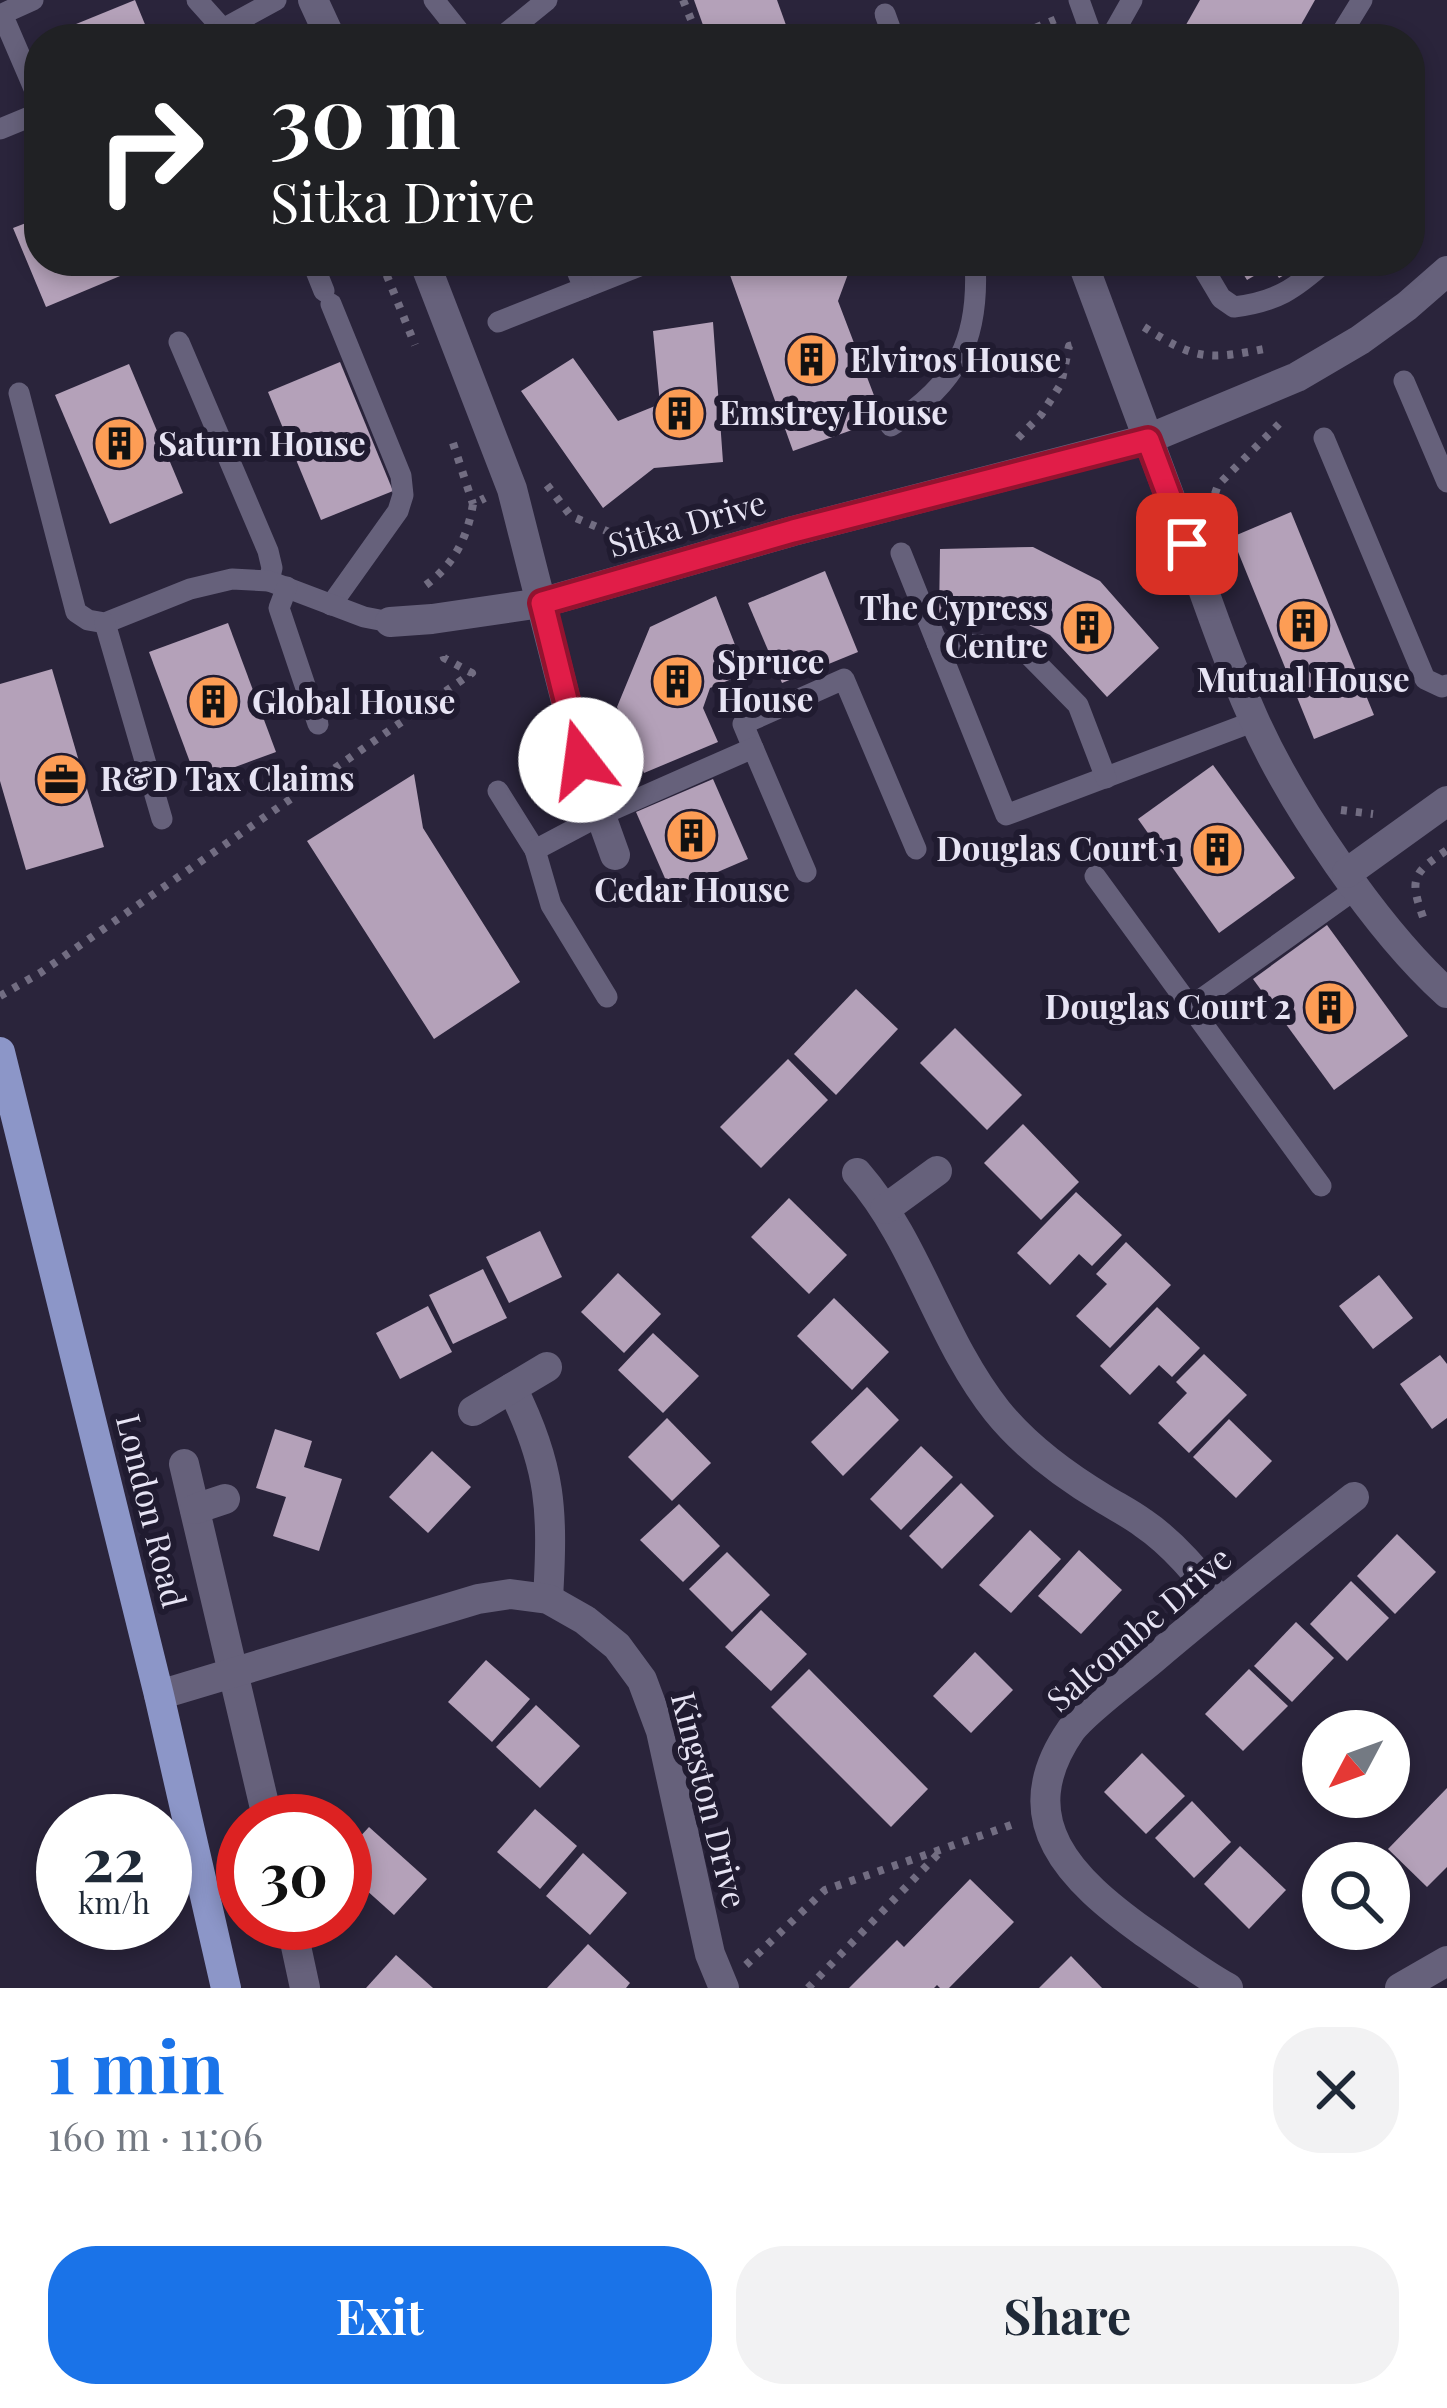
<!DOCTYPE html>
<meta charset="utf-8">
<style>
body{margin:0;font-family:"Playfair Display",serif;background:#f2f2f3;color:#1f2937;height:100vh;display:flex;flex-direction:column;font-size:45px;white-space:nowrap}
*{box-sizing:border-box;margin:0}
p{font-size:39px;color:#747a83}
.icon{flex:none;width:66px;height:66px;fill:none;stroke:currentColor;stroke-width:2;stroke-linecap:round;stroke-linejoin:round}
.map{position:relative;height:1988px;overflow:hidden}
.panel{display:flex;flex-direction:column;background:#fff;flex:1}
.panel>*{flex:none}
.banner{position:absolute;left:24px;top:24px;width:1401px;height:252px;border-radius:48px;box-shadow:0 6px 18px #0003;background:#202124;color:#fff;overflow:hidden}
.needle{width:78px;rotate:229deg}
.buttons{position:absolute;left:1302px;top:1710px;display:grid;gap:24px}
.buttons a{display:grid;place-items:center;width:108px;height:108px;border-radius:50%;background:#fff;box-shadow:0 6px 18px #0003;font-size:60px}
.speed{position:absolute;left:36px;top:1794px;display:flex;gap:24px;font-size:60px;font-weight:700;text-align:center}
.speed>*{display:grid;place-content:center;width:156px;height:156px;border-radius:50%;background:#fff;box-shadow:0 6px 18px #0003;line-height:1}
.speed small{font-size:30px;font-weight:400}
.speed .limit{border:18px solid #d22;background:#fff;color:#111}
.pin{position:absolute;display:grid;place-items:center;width:102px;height:102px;color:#fff;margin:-51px;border-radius:24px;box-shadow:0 6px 18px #0006}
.me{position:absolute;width:132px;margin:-66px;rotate:345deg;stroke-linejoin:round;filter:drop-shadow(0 0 9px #0008)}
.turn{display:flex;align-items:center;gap:42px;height:252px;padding:0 48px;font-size:54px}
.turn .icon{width:156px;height:156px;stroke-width:2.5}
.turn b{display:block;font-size:84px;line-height:102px}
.round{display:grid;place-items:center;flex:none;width:126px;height:126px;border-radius:48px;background:#f2f2f3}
.overview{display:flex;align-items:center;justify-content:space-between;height:204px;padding:0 48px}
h1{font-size:72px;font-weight:700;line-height:90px;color:#1a73e8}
.action{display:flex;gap:24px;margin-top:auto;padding:24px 48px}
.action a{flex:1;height:138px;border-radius:48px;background:#1a73e8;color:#fff;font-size:48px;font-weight:700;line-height:138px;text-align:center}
.action a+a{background:#f2f2f3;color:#1f2937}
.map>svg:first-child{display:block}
.building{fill:#b4a1b9}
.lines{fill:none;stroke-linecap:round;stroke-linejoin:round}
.path{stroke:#726d82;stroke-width:8;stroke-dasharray:6 9;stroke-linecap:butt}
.lane{stroke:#66617b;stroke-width:21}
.street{stroke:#66617b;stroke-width:30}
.primary{stroke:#8c96c8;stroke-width:30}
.route-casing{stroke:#92132f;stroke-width:30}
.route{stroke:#e11d48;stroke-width:21}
.labels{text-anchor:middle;stroke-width:12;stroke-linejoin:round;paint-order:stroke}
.poi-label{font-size:33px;font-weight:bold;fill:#e7e4f4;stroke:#201b30;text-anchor:start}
.street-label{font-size:33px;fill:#e7e4f4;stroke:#201b30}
</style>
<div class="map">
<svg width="1447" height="1988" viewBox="0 0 1447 1988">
<rect width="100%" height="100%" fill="#2a243b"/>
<!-- building -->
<g class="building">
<path d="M135,0l16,39h-94l-3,-6z"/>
<path d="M694,0h83l14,39h-83z"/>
<path d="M1200,0h115l-22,39h-115z"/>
<path d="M39,218v43h117l-110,46 -33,-79z"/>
<path d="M725,261h155l-32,13 -10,27 45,118 -90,32z"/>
<path d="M1235,261h74l-30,17 -8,-12 -24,14z"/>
<path d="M713,322l10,140 -69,6 -51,40 -82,-117 52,-33 45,63 42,-17 -7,-73z"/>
<path d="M340,362l53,129 -72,29 -53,-128z"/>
<path d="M129,364l54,129 -73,31 -55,-129z"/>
<path d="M1291,512l83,203 -60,24 -82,-202z"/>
<path d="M1033,547l67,34 59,67 -52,49 -57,-62 -34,-16 -77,-1 1,-69z"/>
<path d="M825,571l33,81 -76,31 -34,-80z"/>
<path d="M716,596l30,77 -36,15 -7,20 15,34 -74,31 -27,-66 33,-80z"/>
<path d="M228,623l48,129 -79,29 -48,-129z"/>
<path d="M52,669l52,178 -78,23 -26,-89v-97z"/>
<path d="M1213,765l82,113 -76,55 -81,-114z"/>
<path d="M414,774l9,54 97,154 -86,57 -127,-198z"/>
<path d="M713,779l35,80 -77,33 -35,-80z"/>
<path d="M1327,925l81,111 -74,54 -81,-111z"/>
<path d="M856,989l42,40 -62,66 -42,-41z"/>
<path d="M955,1028l67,67 -35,35 -67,-67z"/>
<path d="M788,1059l40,41 -67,68 -41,-41z"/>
<path d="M1023,1124l56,58 -38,38 -57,-57z"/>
<path d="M1076,1192l46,43 -30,31 -13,-12 -29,31 -33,-32z"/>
<path d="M789,1198l58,57 -38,39 -58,-57z"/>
<path d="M540,1231l22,46 -53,26 -23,-46z"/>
<path d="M1126,1242l45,43 -61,63 -34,-32 31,-32 -11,-10z"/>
<path d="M483,1269l24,49 -54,26 -24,-49z"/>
<path d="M618,1273l43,41 -37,39 -43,-41z"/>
<path d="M1379,1275l34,43 -40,31 -34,-43z"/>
<path d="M834,1298l55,54 -37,38 -55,-54z"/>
<path d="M428,1306l24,46 -52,27 -24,-46z"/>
<path d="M1157,1307l43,41 -28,29 -13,-12 -29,30 -30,-29z"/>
<path d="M653,1333l46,43 -36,37 -45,-43z"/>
<path d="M1204,1354l43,41 -58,58 -31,-30 29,-30 -11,-11z"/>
<path d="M1440,1355l7,9v54l-15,11 -32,-45z"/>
<path d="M867,1387l32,33 -56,56 -32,-34z"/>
<path d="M667,1418l44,45 -39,38 -44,-44z"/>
<path d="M1229,1419l43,42 -36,37 -43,-41z"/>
<path d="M275,1429l37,12 -8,26 38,12 -23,72 -46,-15 13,-39 -30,-9z"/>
<path d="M921,1446l32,31 -52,53 -31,-31z"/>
<path d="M432,1451l39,36 -43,46 -39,-36z"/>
<path d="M961,1483l33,33 -52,53 -33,-33z"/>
<path d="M679,1504l41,42 -37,36 -43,-42z"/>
<path d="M1030,1530l31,29 -50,54 -32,-28z"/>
<path d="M1397,1534l39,38 -41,42 -38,-38z"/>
<path d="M1079,1550l43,40 -41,44 -43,-38z"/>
<path d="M727,1552l43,43 -38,37 -43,-43z"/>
<path d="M1351,1581l38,37 -42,43 -37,-37z"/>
<path d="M761,1610l46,44 -36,37 -46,-44z"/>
<path d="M1296,1622l38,36 -42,44 -38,-36z"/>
<path d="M975,1652l38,38 -42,43 -38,-37z"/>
<path d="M486,1660l44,39 -38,43 -44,-40z"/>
<path d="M809,1669l119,120 -37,38 -120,-120z"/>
<path d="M1249,1669l39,37 -45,45 -38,-37z"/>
<path d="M536,1705l44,41 -40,42 -44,-41z"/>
<path d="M1142,1753l43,43 -39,38 -42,-42z"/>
<path d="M1447,1788v79l-20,20 -39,-38z"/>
<path d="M1192,1801l39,41 -37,36 -39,-40z"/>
<path d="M535,1809l42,37 -37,43 -43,-37z"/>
<path d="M369,1827l58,52 -33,36 -49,-44v-18z"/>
<path d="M1240,1846l46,44 -37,39 -45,-45z"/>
<path d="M583,1853l44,40 -37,42 -44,-39z"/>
<path d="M970,1879l44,43 -65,66h-9l-3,-3 -3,3h-85l48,-48 7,7z"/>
<path d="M588,1944l42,39 -4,5h-79z"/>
<path d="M396,1955l37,33h-67z"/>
<path d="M1071,1956l31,32h-63z"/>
</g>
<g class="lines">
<!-- path -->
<g class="path">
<path d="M683,0l16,39"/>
<path d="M1008,39l51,-21"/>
<path d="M381,261l34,84"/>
<path d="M1144,327c53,34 64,33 125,21"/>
<path d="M1018,438l23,-23 20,-31 8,-38 8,-2"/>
<path d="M453,443l20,61"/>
<path d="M547,485l24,31 45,19 40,-3"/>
<path d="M1210,508l8,-23 61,-61"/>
<path d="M426,585c28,-21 41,-46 47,-81l12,-6"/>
<path d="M1341,810l32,4"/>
<path d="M1423,917c-14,-39 -10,-44 24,-67"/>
<path d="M0,996l40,-23 432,-300 -28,-15 -2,-7"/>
<path d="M746,1965l79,-75 189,-66"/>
<path d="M808,1988l134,-138"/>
</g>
<!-- lane -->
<g class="lane">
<path d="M33,0l-31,14 37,86"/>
<path d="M197,0l26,29"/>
<path d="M434,0l31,39"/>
<path d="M1079,0l14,39"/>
<path d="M885,14l9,25"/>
<path d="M226,39l-3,-10 53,-29"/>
<path d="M499,39l48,-39"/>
<path d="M1110,39l22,-39"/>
<path d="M1338,39l24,-39"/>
<path d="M0,129l39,-16"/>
<path d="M312,261l12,30"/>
<path d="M1199,261l22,37 13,9c42,-5 61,-18 92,-46"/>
<path d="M584,288l63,-25 -1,-2"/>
<path d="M331,304l70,172 2,19 -5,16 -67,94"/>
<path d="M498,322l86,-34 -11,-27"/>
<path d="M179,342l89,209 4,17 -3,13"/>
<path d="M1404,381l43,101"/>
<path d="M19,393l57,219 12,8 17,3 85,-34 42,-10 37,2 95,36 26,5"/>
<path d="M891,426c66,-42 89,-86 84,-165"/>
<path d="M1324,438l101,241 17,8 5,-2"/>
<path d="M901,553l105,262 249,-94"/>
<path d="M287,587l-8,21 39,116"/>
<path d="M105,623l57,196"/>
<path d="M937,643l83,3 58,59 28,73"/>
<path d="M753,748l-10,-24 101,-45 72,170"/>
<path d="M498,791l37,59"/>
<path d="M1095,876l226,310"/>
<path d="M607,997l-56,-92 -16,-55 66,-35 152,-67 53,124"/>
<path d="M1190,1007l167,-119"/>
</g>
<!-- street -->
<g class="street">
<path d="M313,0l18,39"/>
<path d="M424,261l88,228 69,271 34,95"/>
<path d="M1082,261c32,86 64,172 96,258 24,66 46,133 75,198 38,86 124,213 194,276"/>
<path d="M390,622l42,-3 109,-16 252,-72 355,-92 149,-62 63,-37 47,-34 40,-35"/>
<path d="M1347,873l100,-72"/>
<path d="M857,1173c61,70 82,165 140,238 29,36 67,64 107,88 13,8 27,15 39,24 31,21 54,50 77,79"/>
<path d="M885,1209l52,-38"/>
<path d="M512,1388c40,80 41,123 36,211"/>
<path d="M473,1411l74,-44"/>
<path d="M184,1464l84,357"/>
<path d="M195,1509l30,-10"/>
<path d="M159,1695l319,-96 32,-5 38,5 37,21 32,26 25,34 19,51 49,223 14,34"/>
<path d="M291,1923l14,65"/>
<path d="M1228,1988c-29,-16 -56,-37 -84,-56 -72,-52 -136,-111 -73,-202 15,-20 62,-54 83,-72 65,-55 132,-108 200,-161"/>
<path d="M1400,1988l47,-27"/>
</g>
<!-- primary -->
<path class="primary" d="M0,1052l159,643 67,293"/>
</g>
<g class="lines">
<defs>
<path id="route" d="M581,760l-39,-157 251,-72 355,-91 39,104"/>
</defs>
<!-- route casing -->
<use href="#route" class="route-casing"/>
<!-- route -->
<use href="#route" class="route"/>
</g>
<!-- icons -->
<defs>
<symbol id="building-disc" viewBox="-11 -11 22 22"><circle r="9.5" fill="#fd9d55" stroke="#201b30"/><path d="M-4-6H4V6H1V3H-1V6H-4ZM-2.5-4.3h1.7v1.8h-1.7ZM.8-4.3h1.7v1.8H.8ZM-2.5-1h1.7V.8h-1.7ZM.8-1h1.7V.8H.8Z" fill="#111"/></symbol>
<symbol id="office-disc" viewBox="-11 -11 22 22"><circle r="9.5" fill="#fd9d55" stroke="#201b30"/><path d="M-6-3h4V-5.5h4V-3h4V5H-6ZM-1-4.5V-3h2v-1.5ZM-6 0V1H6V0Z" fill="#111"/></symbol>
</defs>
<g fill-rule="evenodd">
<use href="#building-disc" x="782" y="330" width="59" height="59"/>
<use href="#building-disc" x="650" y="384" width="59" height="59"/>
<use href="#building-disc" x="90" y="414" width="59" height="59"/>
<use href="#building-disc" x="1274" y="596" width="59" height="59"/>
<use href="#building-disc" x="1058" y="598" width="59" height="59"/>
<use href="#building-disc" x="648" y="652" width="59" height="59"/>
<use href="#building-disc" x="184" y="672" width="59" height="59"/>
<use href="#office-disc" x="32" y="750" width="59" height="59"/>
<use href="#building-disc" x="662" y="806" width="59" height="59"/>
<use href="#building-disc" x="1188" y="820" width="59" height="59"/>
<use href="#building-disc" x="1300" y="978" width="59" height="59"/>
</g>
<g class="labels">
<!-- poi labels -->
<g class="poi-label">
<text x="850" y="372">Elviros House</text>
<text x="719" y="425">Emstrey House</text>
<text x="158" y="456">Saturn House</text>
<text x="1048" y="620" text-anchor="end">The Cypress<tspan x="1048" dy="38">Centre</tspan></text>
<text x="717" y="674">Spruce<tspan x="717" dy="38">House</tspan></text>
<text x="1303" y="692" text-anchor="middle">Mutual House</text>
<text x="252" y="714">Global House</text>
<text x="100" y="791">R&amp;D Tax Claims</text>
<text x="1178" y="861" text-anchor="end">Douglas Court 1</text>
<text x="692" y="902" text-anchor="middle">Cedar House</text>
<text x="1291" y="1019" text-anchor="end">Douglas Court 2</text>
</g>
<!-- street labels -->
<g class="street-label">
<text transform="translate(687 524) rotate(-16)" y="12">Sitka Drive</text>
<text transform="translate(151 1511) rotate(76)" y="12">London Road</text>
<text transform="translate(1139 1629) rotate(-41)" y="12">Salcombe Drive</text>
<text transform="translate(709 1800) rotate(76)" y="12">Kingston Drive</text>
</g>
</g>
</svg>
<div class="buttons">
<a><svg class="needle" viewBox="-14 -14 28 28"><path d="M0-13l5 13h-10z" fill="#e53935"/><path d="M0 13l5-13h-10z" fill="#747a83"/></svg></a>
<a><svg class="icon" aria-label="search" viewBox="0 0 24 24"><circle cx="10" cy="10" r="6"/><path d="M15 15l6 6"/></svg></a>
</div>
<div class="speed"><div>22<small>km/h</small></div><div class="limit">30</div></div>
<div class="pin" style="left:1187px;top:544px;background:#d93025"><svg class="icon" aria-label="arrive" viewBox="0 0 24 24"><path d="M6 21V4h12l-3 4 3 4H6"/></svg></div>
<svg class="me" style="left:581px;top:760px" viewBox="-20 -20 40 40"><circle r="19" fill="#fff"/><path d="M0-13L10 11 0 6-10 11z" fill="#e11d48"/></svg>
<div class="banner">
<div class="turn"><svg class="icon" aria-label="right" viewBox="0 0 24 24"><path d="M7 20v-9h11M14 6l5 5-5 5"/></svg><div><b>30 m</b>Sitka Drive</div></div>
</div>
</div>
<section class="panel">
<div class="overview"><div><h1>1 min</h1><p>160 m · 11:06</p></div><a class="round"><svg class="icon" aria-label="close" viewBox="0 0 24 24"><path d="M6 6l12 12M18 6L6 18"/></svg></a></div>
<div class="action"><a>Exit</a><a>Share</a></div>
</section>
